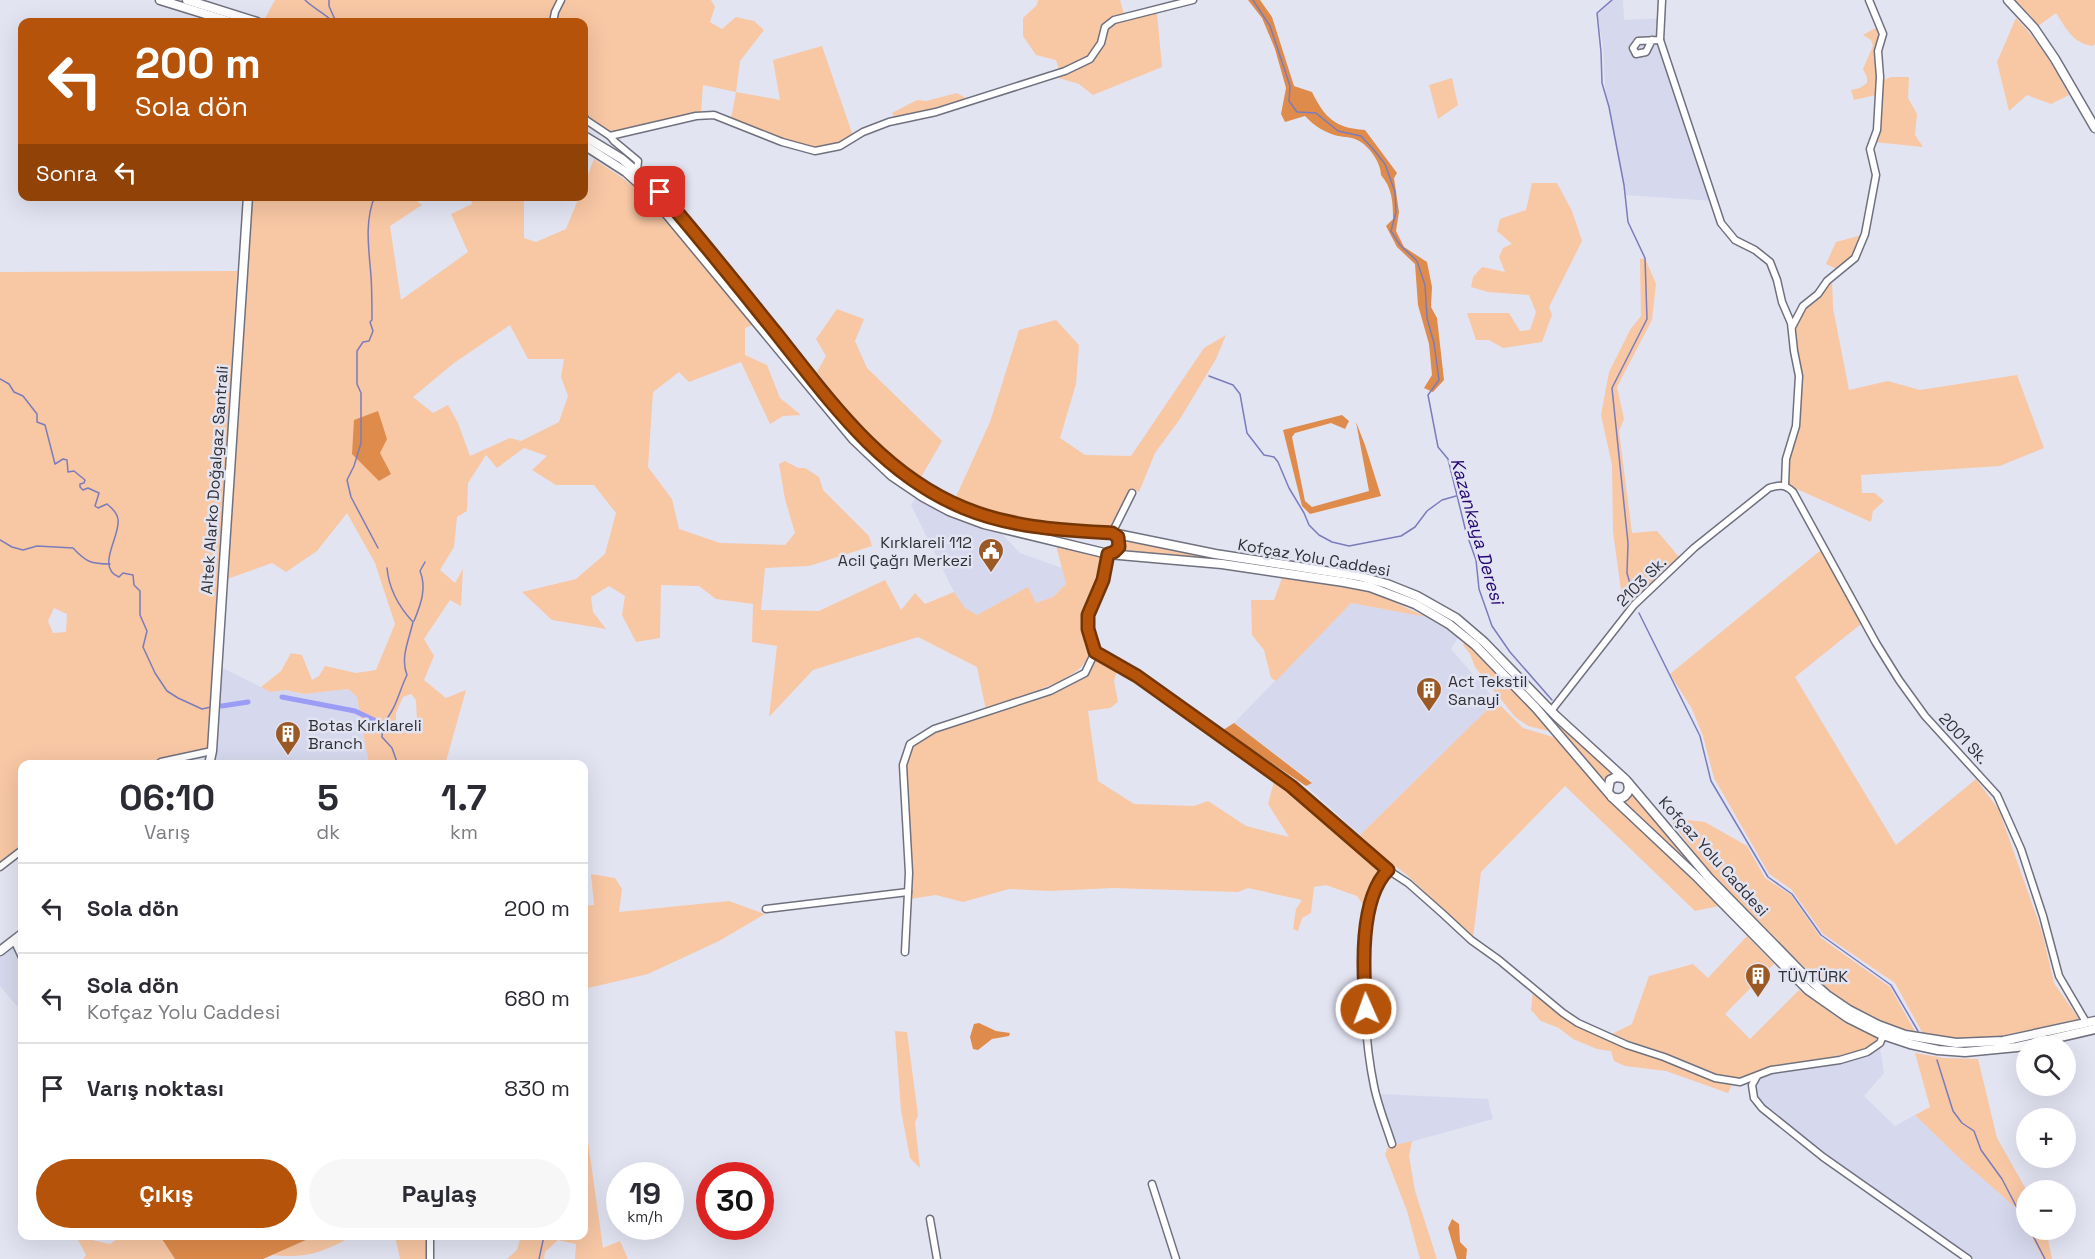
<!DOCTYPE html>
<html lang="tr">
<meta charset="utf-8">
<style>
body{margin:0;font-family:"Space Grotesk",sans-serif;background:#f7f7f7;color:#2b2b33;height:100vh;display:flex;flex-direction:column;font-size:22px;white-space:nowrap}
*{box-sizing:border-box;margin:0}
p{font-size:20px;color:#7c7c81}
.icon{flex:none;width:33px;height:33px;fill:none;stroke:currentColor;stroke-width:2;stroke-linecap:round;stroke-linejoin:round}
.map{position:relative;flex:1;overflow:hidden}
.side{position:absolute;left:18px;top:760px;width:570px;height:480px;display:flex;flex-direction:column;background:#fff;border-radius:12px;box-shadow:0 6px 24px #0002}
.side>*{flex:none}
.banner{position:absolute;left:18px;top:18px;width:570px;height:183px;border-radius:12px;box-shadow:0 6px 24px #0002;background:#b45309;color:#fff;overflow:hidden}
.controls{position:absolute;left:2016px;top:1036px;display:grid;gap:12px}
.controls a{display:grid;place-items:center;width:60px;height:60px;border-radius:50%;background:#fff;box-shadow:0 6px 24px #0002;font-size:30px}
.speed{position:absolute;left:606px;top:1162px;display:flex;gap:12px;font-size:30px;font-weight:700;text-align:center}
.speed>*{display:grid;place-content:center;width:78px;height:78px;border-radius:50%;background:#fff;box-shadow:0 6px 24px #0002;line-height:1}
.speed small{font-size:15px;font-weight:400}
.speed .limit{border:9px solid #d22;background:#fff;color:#111}
.pin{position:absolute;display:grid;place-items:center;width:51px;height:51px;color:#fff;margin:-26px;border-radius:12px;box-shadow:0 3px 9px #0006}
.me{position:absolute;width:66px;margin:-33px;rotate:358deg;stroke-linejoin:round;filter:drop-shadow(0 0 4px #0008)}
.turn{display:flex;align-items:center;gap:21px;height:126px;padding:0 18px;font-size:27px}
.turn .icon{width:78px;height:78px;stroke-width:2.5}
.turn b{display:block;font-size:42px;line-height:51px}
.then{display:flex;align-items:center;height:57px;padding:0 18px;background:#0003;gap:12px;font-size:22px}
.eta{display:flex;justify-content:space-evenly;align-items:center;height:102px;text-align:center}
.eta b{font-size:36px;font-weight:800;line-height:42px}
.button{display:flex;gap:12px;margin-top:auto;padding:12px 18px}
.button a{flex:1;height:69px;border-radius:36px;background:#b45309;color:#fff;font-size:24px;font-weight:800;line-height:69px;text-align:center}
.button a+a{background:#f7f7f7;color:#2b2b33}
ul{padding:0;list-style:none}
li{display:flex;align-items:center;gap:18px;height:90px;padding:0 18px;border-top:2px solid #e1e1e2}
li div{flex:1}
li b{display:block;font-size:22px}
li em{font-style:normal}
.map>svg:first-child{display:block}
.built{fill:#d6d8ed}
.green{fill:#f8c7a4;fill-rule:evenodd}
.forest{fill:#df8b4b}
.lines{fill:none;stroke-linecap:round;stroke-linejoin:round}
.stream{stroke:#7b7cbc;stroke-width:1.5}
.canal{stroke:#9b9cf6;stroke-width:5}
.street-casing{stroke:#70717e;stroke-width:9}
.secondary-casing{stroke:#70717e;stroke-width:11}
.street{stroke:#fff;stroke-width:6}
.secondary{stroke:#fff;stroke-width:8}
.route-casing{stroke:#753606;stroke-width:15}
.route{stroke:#b45309;stroke-width:10}
.labels{text-anchor:middle;stroke-width:5;stroke-linejoin:round;paint-order:stroke}
.street-label{font-size:16px;fill:#303036;stroke:#e3e4f2}
.poi-label{font-size:16px;fill:#303036;stroke:#e3e4f2;text-anchor:start}
.water-label{font-size:18px;font-style:italic;fill:#260673;stroke:#e3e4f2}
</style>
<div class="map">
<svg width="2095" height="1259" viewBox="0 0 2095 1259">
<rect width="100%" height="100%" fill="#e3e4f2"/>
<!-- built -->
<g class="built">
<path d="M1612,0h11l1,20 38,-2 -1,28 52,155 -88,-6 -20,-108 -2,-42 -6,-32z"/>
<path d="M916,497l54,25 31,11 19,20 42,15 4,16 -13,13 -17,6 -8,-15 -51,27 -12,-6 -11,-17 -43,-87z"/>
<path d="M1351,603l75,14 11,4 22,15 -8,13 45,52 -136,134 -54,-49 6,-4 -78,-59z"/>
<path d="M221,667l49,25 16,-2 18,4 44,-5 9,8 12,68h-158z"/>
<path d="M13,943l9,17v52l-22,-26v-33z"/>
<path d="M1880,1048l4,25 -20,23 31,30 20,-11 44,43 56,49 28,52h-72l-148,-104 -55,-46 -11,-13 -3,-11 6,-8 11,-4 76,-11 21,-6z"/>
<path d="M1380,1094l108,5 5,20 -97,27z"/>
</g>
<!-- green -->
<g class="green">
<path d="M275,0h283l-6,12 -2,10h-279l-7,-2z"/>
<path d="M564,0h147l4,7 -5,15 12,7 14,-12 18,4 10,9 -24,31 -4,31 44,8 -7,-40 49,-14 31,90c-11,7 -22,12 -36,13 -20,1 -65,-22 -86,-30l5,-27 -33,-7 -2,27 -90,22 -23,-15 -4,-7v-90h-29l2,-11z"/>
<path d="M1038,0h82l4,14c-28,7 -19,24 -35,42 -6,7 -21,10 -30,14l-3,-10 -20,-5 -13,-19v-18l14,-13z"/>
<path d="M2015,0h80v44l-2,2c-21,-3 -26,-17 -37,-33l-18,13z"/>
<path d="M1157,13l5,54 -69,28 -14,-11 -24,-7 36,-16 13,-16 3,-16 8,-7z"/>
<path d="M2016,18c23,23 38,49 53,77l-18,9 -24,-9 -18,16 -12,-49z"/>
<path d="M1879,26l1,9 -5,24 3,18 -2,18 -22,5 -3,-10 9,-2 7,-5v-6l-4,-8 10,-23 -2,-6 -8,-5z"/>
<path d="M1891,77h18l-1,21 9,16 -2,21 8,12 -49,-5 7,-61z"/>
<path d="M1452,78l6,27 -20,14 -9,-34z"/>
<path d="M957,93l12,7 -35,10 -39,8 -3,-5 25,-13 9,1z"/>
<path d="M594,159c11,8 24,15 34,23 49,41 86,94 126,142l-9,4v27l22,10 13,33 21,17 -18,1 -13,8 -29,-62 -52,20 -10,-10 -26,20 -5,75 24,32 7,30 41,14 65,2 10,-12 -10,-34 -6,-35 6,-3 13,7h7l14,9 4,13 46,46 3,10 -63,20 -44,2 -4,42 58,1 66,-31 16,30 14,-17 10,11 29,-12 11,16 12,7 51,-28 8,16 17,-6 13,-13 -10,-39 45,10 1,23 -16,52 4,20 -2,9 -10,11 -19,12 -73,28 -9,-43 -59,-30 -105,33 -44,47 8,-71 -25,-4 1,-38 -37,-5 -17,-13 -38,-1 -1,53 -24,4 -14,-27 3,-19 -16,-10 -18,11 2,15 13,17 -54,-9 -30,-28 54,-13 29,-25 11,-41 -22,-28h-38l-24,-15 15,-14 -23,-8 -27,20 -11,-13 -18,28 -1,28 -10,6 -3,30 -14,23 15,13 8,-14 -2,37 -11,-6 -26,39 10,17 -10,24 22,18 20,-8 -21,75h-76l-12,-68 -9,-8 -44,5 -18,-4 -16,2 -9,-5 20,-16 10,-18 11,2 10,25 7,-4 6,-10 31,7 20,-3 19,-46 -20,-61 -28,-50 -30,38 -31,21 -14,-9 -45,16 23,-382h162l10,8 -32,21 11,74 67,-48 -17,-38 21,-10 -1,-7h53v41l12,4 30,-13 13,-32 5,-1v-11zM510,325l18,34h36l-3,18 7,19 -9,26 -38,19 -11,-3 -40,18 -12,-33 -10,-18 -15,8 -20,-16 41,-34zM411,694l5,6 1,21 -11,7 -10,-5v-10l7,-16z"/>
<path d="M1532,183h25l15,28 10,30 -33,66 3,8 -10,27 -39,6 -14,-8h-13l-9,-27h42l11,18 10,-1 6,-18 -7,-17 -41,-3 -17,-5 2,-10 9,-10 23,5 -6,-15 4,-9 9,-4 -15,-13 3,-12 26,-9z"/>
<path d="M1862,235l-9,22 -14,13 -13,-6 10,-22z"/>
<path d="M1645,258l11,26 -4,36 -35,67 7,32 -5,12 13,102 25,-2 23,27 -49,45 -7,9 -11,-80 -1,-67 -11,-50 8,-43 21,-42 11,-14 -1,-57z"/>
<path d="M237,271l-27,479 -56,15h-132v82l-22,17v-592zM54,608l13,6 -1,18 -13,1 -5,-12z"/>
<path d="M1832,279l1,29 16,82 39,-9 32,9 97,-15 27,73 -44,18 -139,9 1,18h13l9,8 -11,10 -2,11 -83,-37v-26l10,-33 -5,-98 11,-20z"/>
<path d="M837,309l27,10 -9,22 12,27 75,73 -22,38 -29,-21 -33,-33 -41,-53 9,-16 -10,-17z"/>
<path d="M1056,320l23,25 -3,39 -16,54 25,17 46,1 73,-108 22,-13 -10,24 -36,60 -25,34 -16,39 -7,-3 -22,37c-17,0 -35,1 -52,-1 -35,-4 -70,-13 -103,-26l35,-77 29,-92z"/>
<path d="M1125,539l94,20 -96,-9z"/>
<path d="M1821,550l40,74 -66,53 101,168 80,-66 23,31 43,122 12,51 25,36 -86,19 -37,1 -33,-5 -28,-51 -72,-49 -32,-45 -22,-15 -55,-96 -11,-42 -11,-27 -22,-35z"/>
<path d="M1282,578l66,9 25,5 53,25 -75,-14 -75,78 -5,-3 -7,-28 -12,-15 -1,-35h23z"/>
<path d="M1465,641l22,20 65,71 -24,-6 -13,-9 -40,-50 -5,-13 -7,-9z"/>
<path d="M1097,656l21,11 -4,14 4,21 -8,6 -22,3 10,70 36,23 60,2 14,-5 38,25 43,11 -21,-33 7,-26 95,81 9,14 -7,14 -6,22 -9,-13 -31,-11 -12,2 -3,26 -9,5 -4,13 -5,-2 3,-20 6,-9 -54,-12 -10,4 -125,-4 -63,3 -41,-2 -46,13 -27,-7 -26,4 1,-47 -5,-85 7,-21 23,-15 107,-33 46,-26z"/>
<path d="M1496,701l27,27 33,10 44,52 119,116 -24,5 -130,-125 -84,86 -8,66 -66,-63 -24,-18 -23,-22z"/>
<path d="M1537,702l75,70 -10,9z"/>
<path d="M1632,793l62,76 -71,-66z"/>
<path d="M1669,818l36,4 42,24 18,32 26,17 30,43 69,49 26,46 -33,-11 -20,-9 -23,-15 -22,-17 -112,-113z"/>
<path d="M591,874l24,4 7,11 -3,23 110,-11 36,13 -46,27 -71,33 -64,15v-83l10,-1z"/>
<path d="M1747,936l27,28 -49,50 25,25 49,-49 46,33 32,15 -2,4 -10,7 -125,31 -24,-4 -104,-42 20,-10 17,-48 44,-12 15,14z"/>
<path d="M1533,991l28,24 132,57 21,7 19,3 -5,11 -62,-22 -41,-5 -11,-5 -3,-10 -14,-2 -24,-10 -14,-11 -18,-7 -10,-11z"/>
<path d="M895,1031l12,1 11,83 -3,8 5,45 -10,-10 -9,-48z"/>
<path d="M1915,1053l29,5 34,1 19,79 30,53 -1,37 -11,-21 -56,-49 -44,-43 15,-8z"/>
<path d="M584,1113l19,135 17,-7 8,18h-53l1,-15 -18,-4 -13,12 -1,7h-37l10,-9 4,-14h63z"/>
<path d="M1412,1141l-3,15 6,35 22,68h-17l-13,-48 -22,-57 3,-7z"/>
<path d="M2028,1230h18l6,29h-9z"/>
<path d="M76,1236h14l2,4 18,4 12,-8h34l6,3 13,20h-92l3,-4z"/>
<path d="M315,1236h38c-30,16 -46,23 -81,19z"/>
<path d="M395,1236h33l-1,23h-27z"/>
</g>
<!-- forest -->
<g class="forest">
<path d="M1248,0h12l12,17 22,69 18,6c13,26 23,36 53,38l32,43 -3,5 5,34 -3,19 8,16 23,15 5,25 -1,20 6,11 7,62 -11,12 -9,-4 8,-13 -3,-31 -11,-39 -3,-41 -18,-17 -11,-21 7,-7c0,-18 -1,-31 -12,-44 0,-12 -12,-30 -24,-35 -5,-3 -13,-3 -19,-4 -12,-3 -24,-10 -33,-20l-20,6 -4,-8 5,-26 -11,-39 -13,-31z"/>
<path d="M378,411l9,28 -7,14 11,21 -12,7 -27,-27 2,-34z"/>
<path d="M1342,415l7,6 -4,8 -14,-6 -36,10 -3,4 13,64 7,6 57,-16 -13,-69 9,23 16,51 -71,18 -8,-8 -19,-76z"/>
<path d="M1234,723l78,60 -6,3 -83,-56z"/>
<path d="M979,1023l17,8 14,2 -1,3 -17,3 -14,11 -5,-1 -3,-12 4,-13z"/>
<path d="M1452,1219l7,5 1,18 7,7 -1,10h-9l-9,-31z"/>
<path d="M156,1236h159l-52,23h-88l-13,-20z"/>
</g>
<g class="lines">
<!-- stream -->
<g class="stream">
<path d="M305,0c9,9 20,13 28,22"/>
<path d="M329,0v6l7,16"/>
<path d="M1253,0l17,26 20,60 -1,15 8,11 19,1 22,18 23,5 12,13 12,15 10,28 1,20 -5,19 9,14 17,16 8,24 2,33 7,25 5,37 -11,15 10,52 10,12 18,73 10,28 3,29 13,37 18,26 42,48"/>
<path d="M1612,0l-15,13 4,39 1,31 7,24 15,78 4,37 17,36 2,61 -35,69 16,155 -1,30 7,25"/>
<path d="M375,196c-11,25 -6,54 -4,80 1,15 1,29 1,44l-2,2 3,9 -4,10 -6,1 -6,9v33l4,9v50l-7,23 -7,14 4,17 27,51"/>
<path d="M1209,376l24,9 7,9 7,39 17,22 10,2 4,5 11,26 15,25 5,12 10,10 13,7 17,4 52,-10 14,-9 12,-16 15,-11 14,-4"/>
<path d="M0,379l9,5 5,8 9,4 14,18v8l8,3 10,39 8,-5 4,1 1,12 6,-1 11,9 -1,3 -4,1v3l3,3 5,-2 11,5 -4,13 3,2 9,-4c5,4 10,9 11,15 3,17 -23,48 1,58l4,-4 10,2 1,10 6,6v24l7,16 -4,16 12,26 12,18 11,7 24,11 9,-2"/>
<path d="M0,540l12,7 11,3 14,-4 36,2c13,14 18,16 37,16"/>
<path d="M387,568c2,22 12,39 26,54 -4,18 -13,36 -6,53 -8,16 -11,35 -24,48l-1,14 10,11 6,17"/>
<path d="M1639,613l61,123 11,45 57,96 24,17 29,41 70,50 27,46"/>
<path d="M414,621c7,-17 13,-33 6,-50l5,-9"/>
<path d="M1937,1060l16,51 9,12 12,8 7,19 21,29 24,46"/>
<path d="M2030,1230l15,29"/>
<path d="M539,1259l5,-23"/>
</g>
<!-- canal -->
<g class="canal">
<path d="M282,697l73,14 21,10"/>
<path d="M222,706l26,-4"/>
</g>
<defs>
<g id="street">
<path d="M553,22l2,-10 6,-12"/>
<path d="M1652,40l-6,12 -10,2 -3,-6 5,-7 22,-1 2,-40"/>
<path d="M1660,40l61,183 14,17 20,10 15,12 7,18 5,22 9,21 3,28 5,25 -3,50 -10,33 -1,26"/>
<path d="M584,117l2,3 24,16"/>
<path d="M637,171l1,-10 -24,-20 -4,-5 86,-20 18,-1 68,27 33,9 25,-5 23,-14 26,-10 47,-10 129,-41 25,-12 11,-16 4,-16 9,-7 79,-20"/>
<path d="M1792,327l11,-21 15,-12 9,-13 28,-23 10,-24 11,-59 -6,-26 7,-19 3,-53 -2,-26 5,-17 -14,-34"/>
<path d="M1112,533l20,-40"/>
<path d="M1095,652l42,24 154,110 97,84 20,13 35,31 28,26 28,20 64,53 15,10 49,22 37,12 51,21 25,4 31,-12 69,-10 27,-8 13,-9 5,-12"/>
<path d="M1551,711l83,-106 60,-57 75,-60c10,-3 16,-4 24,4l83,151 23,37 26,36 72,79 24,54 22,67 16,60 27,46"/>
<path d="M157,765l4,-3 51,-11"/>
<path d="M0,867l22,-17"/>
<path d="M1388,870c-3,3 -8,6 -10,10 -22,43 -14,158 -4,206 4,20 12,39 18,58"/>
<path d="M766,909l142,-17"/>
<path d="M14,940l8,17"/>
<path d="M905,952l4,-79 -6,-108 7,-21 24,-15 116,-38 35,-18 10,-21 -8,-23 1,-14 15,-35 5,-26"/>
<path d="M1757,1076l-5,9 2,13 8,10 61,49 145,102"/>
<path d="M1152,1184l24,75"/>
<path d="M930,1219l7,40"/>
<path d="M430,1259v-23"/>
</g>
<g id="secondary">
<path d="M160,0l71,22"/>
<path d="M187,0l70,22"/>
<path d="M2008,0l26,28 21,31 40,69"/>
<path d="M584,136l38,23 38,33 199,242 41,38 34,22 47,20 33,10 43,5 55,4 103,21 143,22 29,8 30,12 39,22 28,24 72,74 70,64 83,98 94,96 24,21 22,15 29,15 27,10 51,8 47,-2 92,-20"/>
<path d="M584,145l42,27 24,22 203,245 39,37 31,21 26,14 35,13 124,30 114,10 122,18 26,5 45,17 34,20 26,21 61,63 76,89 83,78 113,115 40,28 32,16 30,10 28,6 27,2 52,-5 78,-18"/>
<path d="M209,765l3,-14c11,-185 25,-369 36,-555"/>
<path d="M1608,791l2,-11 6,-3 7,1"/>
<path d="M1612,797c11,4 19,-3 16,-14"/>
<path d="M0,951l22,-17"/>
</g>
</defs>
<!-- street casing -->
<use href="#street" class="street-casing"/>
<!-- secondary casing -->
<use href="#secondary" class="secondary-casing"/>
<!-- street -->
<use href="#street" class="street"/>
<!-- secondary -->
<use href="#secondary" class="secondary"/>
</g>
<g class="lines">
<defs>
<path id="route" d="M660,192c40,46 78,94 116,141 54,68 105,141 188,175 48,20 98,22 148,25l6,4 1,10 -5,5 -6,2 -5,26 -15,35v14l7,23 42,24 154,110 97,84c-29,29 -25,100 -22,139"/>
</defs>
<!-- route casing -->
<use href="#route" class="route-casing"/>
<!-- route -->
<use href="#route" class="route"/>
</g>
<!-- icons -->
<defs>
<symbol id="civic-pin" viewBox="-11 -11 22 30"><path d="M0 17L-7.5 6A9.5 9.5 0 1 1 7.5 6Z" fill="#9b5a25" stroke="#e3e4f2"/><path d="M-.6-6.5H3V-4.5H.6V-3L4-1V1h2V6H-6V1h2V-1L-.6-3ZM-1.2 2.5V6h2.4V2.5Z" fill="#fff"/></symbol>
<symbol id="building-pin" viewBox="-11 -11 22 30"><path d="M0 17L-7.5 6A9.5 9.5 0 1 1 7.5 6Z" fill="#9b5a25" stroke="#e3e4f2"/><path d="M-4-6H4V6H1V3H-1V6H-4ZM-2.5-4.3h1.7v1.8h-1.7ZM.8-4.3h1.7v1.8H.8ZM-2.5-1h1.7V.8h-1.7ZM.8-1h1.7V.8H.8Z" fill="#fff"/></symbol>
</defs>
<g fill-rule="evenodd">
<use href="#civic-pin" x="976" y="536" width="30" height="40"/>
<use href="#building-pin" x="1414" y="675" width="30" height="40"/>
<use href="#building-pin" x="273" y="719" width="30" height="40"/>
<use href="#building-pin" x="1743" y="961" width="30" height="40"/>
</g>
<g class="labels">
<!-- street labels -->
<g class="street-label">
<text transform="translate(214 480) rotate(-86)" y="6">Altek Alarko Doğalgaz Santrali</text>
<text transform="translate(1314 557) rotate(10)" y="6">Kofçaz Yolu Caddesi</text>
<text transform="translate(1641 581) rotate(-45)" y="6">2103 Sk.</text>
<text transform="translate(1964 738) rotate(47)" y="6">2001 Sk.</text>
<text transform="translate(1714 856) rotate(48)" y="6">Kofçaz Yolu Caddesi</text>
</g>
<!-- poi labels -->
<g class="poi-label">
<text x="972" y="548" text-anchor="end">Kırklareli 112<tspan x="972" dy="18">Acil Çağrı Merkezi</tspan></text>
<text x="1448" y="687">Act Tekstil<tspan x="1448" dy="18">Sanayi</tspan></text>
<text x="308" y="731">Botas Kırklareli<tspan x="308" dy="18">Branch</tspan></text>
<text x="1778" y="982">TÜVTÜRK</text>
</g>
<!-- water labels -->
<g class="water-label">
<text transform="translate(1477 531) rotate(74)" y="6">Kazankaya Deresi</text>
</g>
</g>
</svg>
<div class="controls">
<a><svg class="icon" aria-label="search" viewBox="0 0 24 24"><circle cx="10" cy="10" r="6"/><path d="M15 15l6 6"/></svg></a>
<a>+</a>
<a>−</a>
</div>
<div class="speed"><div>19<small>km/h</small></div><div class="limit">30</div></div>
<div class="pin" style="left:660px;top:192px;background:#d93025"><svg class="icon" aria-label="arrive" viewBox="0 0 24 24"><path d="M6 21V4h12l-3 4 3 4H6"/></svg></div>
<svg class="me" style="left:1366px;top:1009px" viewBox="-20 -20 40 40"><circle r="17" fill="#b45309" stroke="#fff" stroke-width="3"/><path d="M0-11L8 9 0 5-8 9z" fill="#fff"/></svg>
<div class="banner">
<div class="turn"><svg class="icon" aria-label="left" viewBox="0 0 24 24"><path d="M17 20v-9H6M10 6l-5 5 5 5"/></svg><div><b>200 m</b>Sola dön</div></div>
<div class="then">Sonra<svg class="icon" aria-label="left" viewBox="0 0 24 24"><path d="M17 20v-9H6M10 6l-5 5 5 5"/></svg></div>
</div>
<section class="side">
<div class="eta">
<div><b>06:10</b><p>Varış</p></div>
<div><b>5</b><p>dk</p></div>
<div><b>1.7</b><p>km</p></div>
</div>
<ul>
<li><svg class="icon" aria-label="left" viewBox="0 0 24 24"><path d="M17 20v-9H6M10 6l-5 5 5 5"/></svg><div><b>Sola dön</b></div><em>200 m</em></li>
<li><svg class="icon" aria-label="left" viewBox="0 0 24 24"><path d="M17 20v-9H6M10 6l-5 5 5 5"/></svg><div><b>Sola dön</b><p>Kofçaz Yolu Caddesi</p></div><em>680 m</em></li>
<li><svg class="icon" aria-label="arrive" viewBox="0 0 24 24"><path d="M6 21V4h12l-3 4 3 4H6"/></svg><div><b>Varış noktası</b></div><em>830 m</em></li>
</ul>
<div class="button"><a>Çıkış</a><a>Paylaş</a></div>
</section>
</div>
